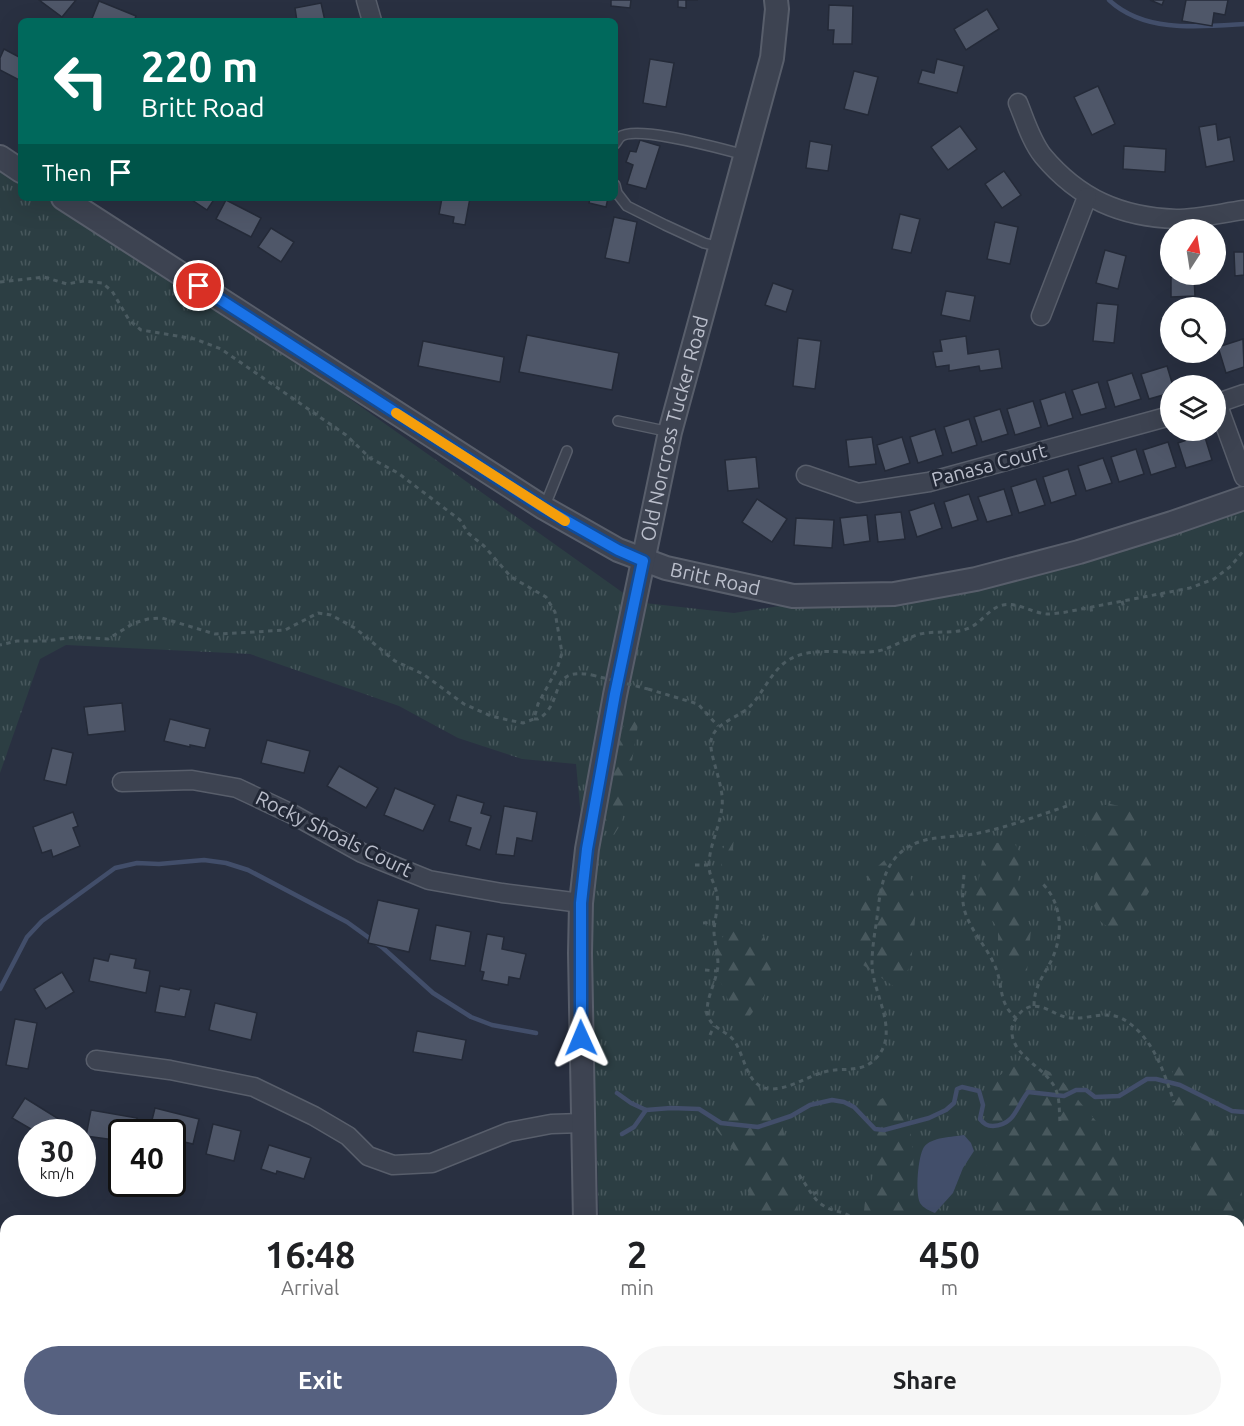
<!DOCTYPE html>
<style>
body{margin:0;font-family:Ubuntu,sans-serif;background:#f6f6f6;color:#202124;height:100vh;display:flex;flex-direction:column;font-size:22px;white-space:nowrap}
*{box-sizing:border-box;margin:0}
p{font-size:20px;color:#757577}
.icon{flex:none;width:33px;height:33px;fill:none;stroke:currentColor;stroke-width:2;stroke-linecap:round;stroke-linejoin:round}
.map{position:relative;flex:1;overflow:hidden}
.panel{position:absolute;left:0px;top:1215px;width:1245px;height:212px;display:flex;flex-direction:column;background:#fff;border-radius:18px 18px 0 0;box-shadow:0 6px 24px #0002}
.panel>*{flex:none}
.hud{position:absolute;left:18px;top:18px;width:600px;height:183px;border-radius:9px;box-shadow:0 6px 24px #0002;background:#00695c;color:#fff;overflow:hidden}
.needle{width:39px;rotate:12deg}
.buttons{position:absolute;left:1160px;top:219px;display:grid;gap:12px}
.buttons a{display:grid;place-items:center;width:66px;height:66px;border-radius:50%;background:#fff;box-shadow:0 6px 24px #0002;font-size:30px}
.speed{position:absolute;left:18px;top:1119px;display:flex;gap:12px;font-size:30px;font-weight:700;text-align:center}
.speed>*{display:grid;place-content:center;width:78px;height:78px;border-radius:50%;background:#fff;box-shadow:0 6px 24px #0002;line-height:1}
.speed small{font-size:15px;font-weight:400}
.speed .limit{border:3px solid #111;border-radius:9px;background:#fff;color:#111}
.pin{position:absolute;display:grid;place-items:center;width:51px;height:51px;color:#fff;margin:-26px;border:3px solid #fff;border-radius:50%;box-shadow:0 2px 6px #0007}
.me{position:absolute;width:66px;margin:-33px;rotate:359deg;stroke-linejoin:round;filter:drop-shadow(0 0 4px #0008)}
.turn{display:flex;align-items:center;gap:21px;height:126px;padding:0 24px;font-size:27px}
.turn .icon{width:78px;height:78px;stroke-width:2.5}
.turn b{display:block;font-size:42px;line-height:51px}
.then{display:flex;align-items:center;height:57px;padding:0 24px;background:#0003;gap:12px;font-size:22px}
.eta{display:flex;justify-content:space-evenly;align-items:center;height:102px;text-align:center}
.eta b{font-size:36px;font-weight:700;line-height:42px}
.cta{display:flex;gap:12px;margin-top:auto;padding:12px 24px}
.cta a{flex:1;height:69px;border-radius:36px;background:#566180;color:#fff;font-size:24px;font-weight:700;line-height:69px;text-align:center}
.cta a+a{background:#f6f6f6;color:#202124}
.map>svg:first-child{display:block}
.grass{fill:url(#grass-tufts)}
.forest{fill:url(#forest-firs)}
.water{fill:#424e6a}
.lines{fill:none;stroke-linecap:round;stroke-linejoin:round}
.stream{stroke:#424e6a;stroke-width:4.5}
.building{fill:#4f5769;stroke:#242a38;stroke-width:1.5}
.service-casing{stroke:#585e6b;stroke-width:12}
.minor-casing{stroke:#585e6b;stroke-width:21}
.tertiary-casing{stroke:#585e6b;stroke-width:26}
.path{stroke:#4b5b61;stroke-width:3;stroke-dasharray:4.5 4.5;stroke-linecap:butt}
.service{stroke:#3d4351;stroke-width:9}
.minor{stroke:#3d4351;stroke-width:18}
.tertiary{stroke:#3d4351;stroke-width:22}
.path-bridge{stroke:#4b5b61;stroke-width:3;stroke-dasharray:4.5 4.5;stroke-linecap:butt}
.route-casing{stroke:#114b97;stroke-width:15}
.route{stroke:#1a73e8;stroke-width:10}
.slow{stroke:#f59e0b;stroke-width:10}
.labels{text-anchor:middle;stroke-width:6;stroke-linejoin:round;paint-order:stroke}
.street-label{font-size:20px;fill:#babecb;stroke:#222836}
</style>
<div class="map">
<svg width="1244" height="1426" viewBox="0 0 1244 1426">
<defs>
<pattern id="grass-tufts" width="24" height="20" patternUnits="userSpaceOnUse" patternTransform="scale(1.5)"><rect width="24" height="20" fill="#2c3e43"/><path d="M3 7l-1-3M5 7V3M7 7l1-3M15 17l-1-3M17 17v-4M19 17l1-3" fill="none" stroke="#48585d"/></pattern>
<pattern id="forest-firs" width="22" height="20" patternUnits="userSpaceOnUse" patternTransform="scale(1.5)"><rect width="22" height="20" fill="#2c3e43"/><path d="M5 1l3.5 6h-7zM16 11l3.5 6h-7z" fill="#48585d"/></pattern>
</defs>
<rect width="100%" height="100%" fill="#293041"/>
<!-- grass -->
<path class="grass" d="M0,150l21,15v33h46l569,404 98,11 136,-21 261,-46 113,-48v928h-455l-1,-5 451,-1v-199h-640l-9,-307 -14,-150 -54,-5 -64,-21 -59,-32 -149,-52 -184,-9 -26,14 -40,114z"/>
<!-- forest -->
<g class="forest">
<path d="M630,714l8,10 -16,98 -8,13 -14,-14c7,-36 11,-75 30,-107z"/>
<path d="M1110,804l19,4 23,49 -2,33 -17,30 -16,13 -16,-11 -9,-21 3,-33 -11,-27 8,-33z"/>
<path d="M734,833l-1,16 4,21 -16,1 1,-21z"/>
<path d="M1013,841l6,10 -1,41 13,37 -4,42 -23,3 -6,-20v-25l-22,-34 6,-34 14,-18z"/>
<path d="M887,858l21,6 8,44 -5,57 -15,23 -33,-23 -5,-40 10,-50z"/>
<path d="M742,924l22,13 9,23 -9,37 -18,24 -12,-6 -22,-55 15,-32z"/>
<path d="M1188,1051l9,55 43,69 4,41v87l-5,-13v-69h-26l-12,-30 -10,-44 -26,-42 10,-42z"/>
<path d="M1034,1064l24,12 43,51 15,28 8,48 -20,18h-118l3,-21 -4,-49 8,-70 17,-14z"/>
<path d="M754,1089l23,13 9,40 14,79h-43l-21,-68 -23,-27 15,-28z"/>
<path d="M888,1095l12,4c17,28 14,89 13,122h-50l2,-20 13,-41 -2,-58z"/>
<path d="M755,1420l48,1 2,5h-55z"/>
<path d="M840,1421v-1l57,1 -1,5h-57z"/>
<path d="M1093,1421v-1l43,1 -1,5h-43z"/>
</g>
<!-- water -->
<g class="water">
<path d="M964,1135l7,8 3,8 -11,17 -10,25 -18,20c-5,-2 -12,-5 -15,-10 -5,-11 -2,-47 4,-56 7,-10 29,-10 40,-12z"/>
<path d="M498,1421h74l2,5h-75z"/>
</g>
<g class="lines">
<!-- stream -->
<g class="stream">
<path d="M1109,0c35,33 90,27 135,24"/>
<path d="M0,989l27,-52 15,-16 73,-53 22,-5 22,1 45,-4 22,3 22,7 99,52 36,26 50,45 38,24 21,8 44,8"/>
<path d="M617,1093l14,10 15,7 25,-2 28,1 22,14 37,4 33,-11 19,-11 22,-5 12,2 10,5 21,22 9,1 45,-12 17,-8 8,-7 3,-14 5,-2 17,4 4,14 -3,14c4,5 7,7 13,7 22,-1 23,-19 35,-34l36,4 12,-6h10l9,7 24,-1 28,-17h9l24,6 52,26 12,1"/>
<path d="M622,1134l12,-7 12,-17"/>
</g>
</g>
<!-- building -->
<g class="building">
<path d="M39,0h37l-14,17z"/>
<path d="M611,0h20l-1,8 -19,-2z"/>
<path d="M678,0h20h-12v8l-8,-1z"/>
<path d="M1150,0h14l-2,5z"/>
<path d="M1186,0h42l-3,15 -11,-2 -2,13 -30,-5z"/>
<path d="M99,1l37,15 -2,5h-43z"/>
<path d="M321,3l4,18h-28l-2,-13z"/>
<path d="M829,5l24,1 -1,38h-19l1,-14h-6z"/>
<path d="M987,9l12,20 -33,21 -12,-21z"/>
<path d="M4,49l17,9v23l-21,-11v-12z"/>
<path d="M650,59l24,4 -8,44 -23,-4z"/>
<path d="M937,59l27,7 -7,27 -39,-10 4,-13 12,3z"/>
<path d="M854,71l24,6 -10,38 -24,-6z"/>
<path d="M1098,86l17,38 -23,11 -18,-38z"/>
<path d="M1216,124l2,16 12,-3 4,24 -28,6 -7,-40z"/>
<path d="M960,126l17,23 -29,21 -17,-23z"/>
<path d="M640,140l20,6 -14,43 -19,-5 6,-19 -7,-3 4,-11 6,1z"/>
<path d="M810,141l22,4 -4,26 -22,-3z"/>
<path d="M1124,146l42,3 -1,23 -42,-3z"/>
<path d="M1004,171l17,24 -19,13 -17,-24z"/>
<path d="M189,198h26l-8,12z"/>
<path d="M442,198h28l-5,27 -12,-2 1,-6 -15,-3z"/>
<path d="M590,198h18l-2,9 -17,-4z"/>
<path d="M226,200l35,18 -10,19 -35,-18z"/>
<path d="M900,214l20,5 -9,34 -19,-4z"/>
<path d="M614,217l23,5 -8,41 -24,-5z"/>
<path d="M995,222l23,5 -8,37 -23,-5z"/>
<path d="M271,228l23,14 -13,20 -23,-15z"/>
<path d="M1105,250l21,6 -8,33 -22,-6z"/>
<path d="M1234,252h10v23l-9,1z"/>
<path d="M1171,277h23l1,19 -24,1z"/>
<path d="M773,283l20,7 -7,22 -21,-7z"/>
<path d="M946,291l29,5 -5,25 -29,-6z"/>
<path d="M1097,303l21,2 -4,38 -21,-2z"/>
<path d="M527,335l92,18 -7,37 -93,-18z"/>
<path d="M966,336l2,18 31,-5 3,19 -22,3 -1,-5 -30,5v-6l-13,2 -3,-15 9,-1 -2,-11z"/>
<path d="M798,338l23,3 -6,48 -22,-3z"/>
<path d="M1243,339l1,28 -18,6 -8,-26z"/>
<path d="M423,341l81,16 -4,25 -82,-16z"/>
<path d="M1167,366l6,20h-3v7l-21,6 -8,-25z"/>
<path d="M1132,373l9,26 -26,8 -8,-26z"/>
<path d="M1098,382l8,26 -25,7 -9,-25z"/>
<path d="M1065,392l8,26 -25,8 -8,-26z"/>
<path d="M1033,401l8,26 -26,8 -8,-26z"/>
<path d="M1000,409l8,25 -26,8 -8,-25z"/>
<path d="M969,419l8,26 -25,8 -8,-26z"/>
<path d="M935,429l8,26 -25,8 -8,-26z"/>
<path d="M1204,434l8,26 -26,8 -8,-25z"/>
<path d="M872,437l4,27 -27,3 -3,-27z"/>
<path d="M902,437l8,26 -25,8 -8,-26z"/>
<path d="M1168,442l8,25 -25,8 -8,-25z"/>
<path d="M1136,449l8,25 -25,8 -8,-25z"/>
<path d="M756,457l3,31 -31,3 -3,-31z"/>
<path d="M1103,458l9,25 -26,8 -8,-25z"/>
<path d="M1068,469l8,26 -25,8 -8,-26z"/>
<path d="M1036,479l9,26 -26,8 -8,-26z"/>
<path d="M1004,489l8,26 -25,7 -9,-25z"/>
<path d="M969,494l9,26 -26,8 -8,-26z"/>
<path d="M757,499l30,20 -15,23 -30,-20z"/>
<path d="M934,503l8,25 -25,9 -8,-26z"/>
<path d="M901,512l4,27 -27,3 -3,-27z"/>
<path d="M867,515l3,26 -26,4 -4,-27z"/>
<path d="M796,518l38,2 -2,28 -38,-3z"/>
<path d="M122,703l3,28 -37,4 -4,-28z"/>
<path d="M170,719l40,10 -5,19 -15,-3v2l-26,-6z"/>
<path d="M267,740l43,11 -6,22 -43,-10z"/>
<path d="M52,748l21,5 -7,32 -22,-5z"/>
<path d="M339,766l39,22 -12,20 -39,-22z"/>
<path d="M395,788l40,17 -12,26 -39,-16z"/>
<path d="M457,795l27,8 -3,10 10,3 -11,34 -14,-5 5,-17 -22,-7z"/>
<path d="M504,806l33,6 -5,29 -15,-3 -3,18 -18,-2z"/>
<path d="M73,812l5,14 -5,2 7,18 -27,11 -2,-7 -9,3 -9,-26z"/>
<path d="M378,900l41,9 -10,43 -41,-9z"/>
<path d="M436,925l35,7 -6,34 -35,-6z"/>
<path d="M487,934l17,3 -2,12 24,5 -6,25 -11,-2 -1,8 -26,-5 2,-8 -4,-1z"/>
<path d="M110,954l26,5 -2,9 16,3 -4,22 -57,-12 5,-23 14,3z"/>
<path d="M62,972l12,20 -28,17 -12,-20z"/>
<path d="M160,986l19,4 1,-2 11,2 -6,27 -30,-5z"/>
<path d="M215,1003l42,10 -6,27 -42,-10z"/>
<path d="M15,1019l22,4 -9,46 -22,-4z"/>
<path d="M417,1031l49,9 -4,20 -49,-8z"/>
<path d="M25,1098l45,28 -4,6h-30l-24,-14z"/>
<path d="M155,1108l44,11 -6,25 -9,-2 -2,7 -10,-2v-15h-23z"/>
<path d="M91,1110l46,8 -2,14h-13v9l-36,-5z"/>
<path d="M213,1124l28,7 -7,30 -28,-7z"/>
<path d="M269,1145l42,13 -7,21 -27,-8 -1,3 -15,-5z"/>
<path d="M0,1342h5l-1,23h-4z"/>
</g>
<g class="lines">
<defs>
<g id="service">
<path d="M615,144c2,-2 3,-5 5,-7 16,-13 104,13 126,18"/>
<path d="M615,185l2,8 10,13 38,19 39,18 16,4"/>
<path d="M618,421l52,11"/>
<path d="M544,508l23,-57"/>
</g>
<g id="minor">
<path d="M366,0l6,21"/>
<path d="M1018,103c7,17 13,38 25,53 36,43 78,61 133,63 22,0 46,-6 68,-9"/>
<path d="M1041,316l46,-119"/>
<path d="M1217,403l27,74"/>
<path d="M1215,404l29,-10"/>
<path d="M806,475l52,18 71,-11 241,-66"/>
<path d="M122,782l70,-2 45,8 55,26 70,39 67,27 73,13 79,10"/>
<path d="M96,1060l74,10 84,17 60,29 34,20 20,20 25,9 39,-2 77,-31 42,-8 31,-1"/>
<path d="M0,1411h6"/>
<path d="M149,1420l78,6"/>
</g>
<g id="tertiary">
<path d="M0,157l21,14"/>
<path id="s1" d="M63,198l481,310 74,42 48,18 127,28 101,-2 82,-15 103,-27 93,-29 72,-25"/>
<path id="s2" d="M585,1221l-5,-268 1,-50 6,-54 28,-154 55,-263 102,-374 5,-49 -1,-9"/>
<path d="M594,1420l1,6"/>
</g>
</defs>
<!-- service casing -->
<use href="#service" class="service-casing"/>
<!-- minor casing -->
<use href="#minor" class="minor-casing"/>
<!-- tertiary casing -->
<use href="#tertiary" class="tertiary-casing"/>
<!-- path -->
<g class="path">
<path d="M0,282l44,-5 23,7 17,-3 18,2 10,8 17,29 12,10 54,9 26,10 125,86 24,23 28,15 62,47 8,13 16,13 27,31 35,20 9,15 7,41 -5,16 -19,35 -4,15 -11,4 -15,-3 -17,-4 -27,-12 -41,-30 -28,-13 -40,-33 -24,-13 -13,-2 -33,17 -46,3 -24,1 -53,-16 -14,1 -14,4 -26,16 -33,-2 -29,4h-29l-17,4"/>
<path d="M1161,593l2,6"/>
<path d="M1122,601l2,7"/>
<path d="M1091,607l1,8"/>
<path d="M648,689l50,15 20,22"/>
<path d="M534,719h4c28,-16 8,-53 54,-44"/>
<path d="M1067,806c-30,10 -61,22 -93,28 -23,4 -49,1 -69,15 -25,18 -25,48 -29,76 -2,12 -4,26 -4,39 0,30 32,72 0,98 -13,10 -29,6 -44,9 -19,4 -35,17 -55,18 -26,1 -27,-30 -38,-47 -7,-11 -23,-13 -27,-26 -4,-16 9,-34 10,-51 0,-10 -3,-21 -4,-32 0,-13 5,-25 3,-39 -2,-10 -9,-20 -8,-31 1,-19 11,-37 13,-56 3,-23 -16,-56 -10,-70 5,-14 24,-19 35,-28 14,-12 21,-32 36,-45 24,-21 67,-8 95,-13 15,-3 28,-13 42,-17 17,-4 36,1 51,-7 12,-6 18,-19 32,-22 15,-3 29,8 44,9 6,0 13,-1 19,-2l124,-24 24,-9 17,-13 13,-16"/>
<path d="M695,865h13"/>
<path d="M964,875c-1,12 -3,24 1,37 6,19 21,34 29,52 10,20 3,38 22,54"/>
<path d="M703,923l12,-1"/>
<path d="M705,970l12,1"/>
<path d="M1034,1006c0,-18 8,-28 16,-43 14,-26 13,-59 -8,-80"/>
<path d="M710,1035l4,-9"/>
<path d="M1060,1121c-1,-10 0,-21 -4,-31 -9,-23 -47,-34 -44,-62 1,-6 5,-12 9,-16 18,-16 33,6 51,6 21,1 38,-10 57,5 26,19 35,50 45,79"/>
<path d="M799,1175c8,10 14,25 25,31 10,7 23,4 30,15"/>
<path d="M813,1194l7,-3"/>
<path d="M1043,1420v6"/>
<path d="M995,1426v-6"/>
</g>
<!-- service -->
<use href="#service" class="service"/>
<!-- minor -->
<use href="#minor" class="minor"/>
<!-- tertiary -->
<use href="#tertiary" class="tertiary"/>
<!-- path-bridge -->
<path class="path-bridge" d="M592,675l56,14"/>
</g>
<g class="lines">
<defs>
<path id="route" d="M199,286l345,222 74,42 25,11 -28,133 -28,155 -6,54v135"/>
</defs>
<!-- route casing -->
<use href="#route" class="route-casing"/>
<!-- route -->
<use href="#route" class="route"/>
<!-- slow -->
<path class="slow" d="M396,413l169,108"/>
</g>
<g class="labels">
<!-- street labels -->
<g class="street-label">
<text dy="7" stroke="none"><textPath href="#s2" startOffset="802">Old Norcross Tucker Road</textPath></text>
<text transform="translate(989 465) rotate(-15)" y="7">Panasa Court</text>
<text dy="7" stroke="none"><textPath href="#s1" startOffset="759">Britt Road</textPath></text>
<text transform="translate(334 834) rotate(26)" y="7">Rocky Shoals Court</text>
</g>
</g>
</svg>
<div class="buttons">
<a><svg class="needle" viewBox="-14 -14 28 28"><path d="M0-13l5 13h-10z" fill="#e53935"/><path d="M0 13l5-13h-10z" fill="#757577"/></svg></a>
<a><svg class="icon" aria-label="search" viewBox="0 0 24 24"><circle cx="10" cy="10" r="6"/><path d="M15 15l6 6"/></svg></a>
<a><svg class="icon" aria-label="layers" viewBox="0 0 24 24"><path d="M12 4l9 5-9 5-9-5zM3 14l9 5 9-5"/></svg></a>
</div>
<div class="speed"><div>30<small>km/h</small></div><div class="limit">40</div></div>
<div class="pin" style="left:199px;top:286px;background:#d93025"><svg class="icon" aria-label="arrive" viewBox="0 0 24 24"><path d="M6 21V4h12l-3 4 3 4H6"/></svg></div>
<svg class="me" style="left:581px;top:1038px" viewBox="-20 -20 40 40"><path d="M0-17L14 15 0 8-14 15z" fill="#1a73e8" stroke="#fff" stroke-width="4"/></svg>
<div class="hud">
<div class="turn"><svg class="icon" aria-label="left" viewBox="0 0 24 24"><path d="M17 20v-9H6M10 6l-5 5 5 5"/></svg><div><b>220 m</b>Britt Road</div></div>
<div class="then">Then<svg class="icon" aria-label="arrive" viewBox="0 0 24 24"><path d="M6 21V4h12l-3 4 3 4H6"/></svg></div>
</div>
<section class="panel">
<div class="eta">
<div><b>16:48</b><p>Arrival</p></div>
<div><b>2</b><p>min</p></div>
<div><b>450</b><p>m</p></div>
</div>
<div class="cta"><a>Exit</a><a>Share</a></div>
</section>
</div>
